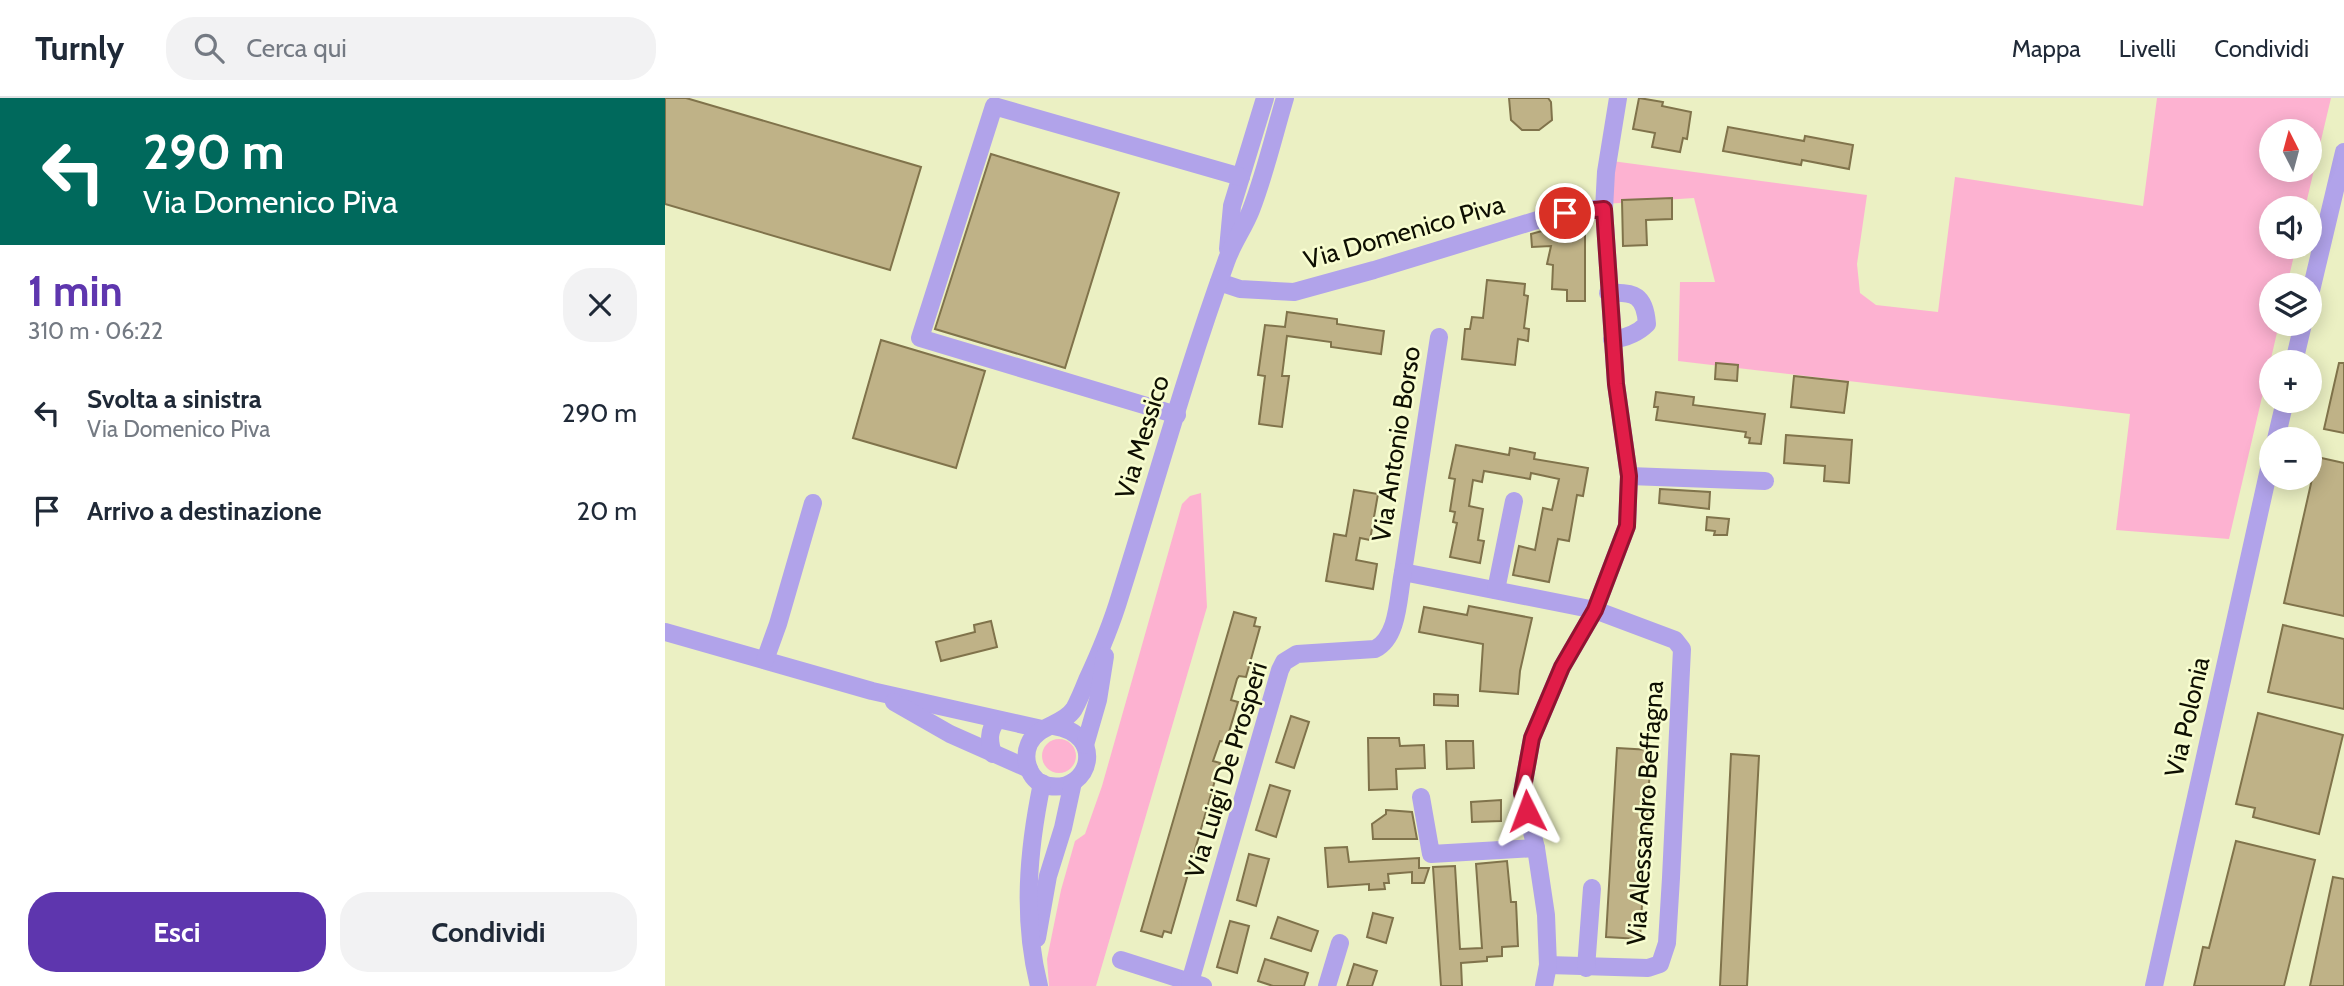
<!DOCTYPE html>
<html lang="it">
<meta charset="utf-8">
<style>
body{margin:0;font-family:Cabin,sans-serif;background:#f2f2f3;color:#1f2937;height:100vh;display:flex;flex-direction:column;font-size:26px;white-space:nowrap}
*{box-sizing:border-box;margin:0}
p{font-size:23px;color:#747a83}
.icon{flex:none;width:38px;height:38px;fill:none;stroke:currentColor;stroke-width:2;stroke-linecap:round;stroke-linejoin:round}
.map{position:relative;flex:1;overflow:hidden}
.sheet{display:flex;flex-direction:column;background:#fff;width:665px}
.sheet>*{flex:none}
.guide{background:#00695c;color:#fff;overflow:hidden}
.needle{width:46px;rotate:354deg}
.buttons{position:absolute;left:1594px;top:21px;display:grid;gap:14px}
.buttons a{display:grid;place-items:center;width:63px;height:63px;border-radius:50%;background:#fff;box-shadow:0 4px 18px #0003;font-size:35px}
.pin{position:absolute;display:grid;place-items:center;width:60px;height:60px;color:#fff;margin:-30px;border:4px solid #fff;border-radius:50%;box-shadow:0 2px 7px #0007}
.me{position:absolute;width:77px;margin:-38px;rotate:357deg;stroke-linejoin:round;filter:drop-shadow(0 0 5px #0008)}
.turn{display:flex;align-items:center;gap:24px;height:147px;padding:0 28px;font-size:32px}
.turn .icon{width:91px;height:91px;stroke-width:2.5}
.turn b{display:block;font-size:49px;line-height:60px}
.round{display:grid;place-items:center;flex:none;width:74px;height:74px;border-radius:28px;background:#f2f2f3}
.head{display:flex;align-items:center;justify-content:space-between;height:119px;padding:0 28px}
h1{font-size:42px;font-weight:700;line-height:52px;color:#5e36ae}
.button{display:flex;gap:14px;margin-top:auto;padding:14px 28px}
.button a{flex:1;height:80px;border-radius:28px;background:#5e36ae;color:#fff;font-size:28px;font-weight:700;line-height:80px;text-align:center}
.button a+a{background:#f2f2f3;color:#1f2937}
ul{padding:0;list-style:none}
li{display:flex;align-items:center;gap:21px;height:98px;padding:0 28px}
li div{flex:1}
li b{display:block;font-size:26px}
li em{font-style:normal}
header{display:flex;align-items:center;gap:42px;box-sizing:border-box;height:98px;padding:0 35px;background:#fff;border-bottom:2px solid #e0e1e3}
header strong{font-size:33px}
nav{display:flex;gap:38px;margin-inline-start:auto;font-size:24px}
.search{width:490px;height:63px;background:#f2f2f3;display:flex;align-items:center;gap:18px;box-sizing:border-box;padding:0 24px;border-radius:28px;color:#747a83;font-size:26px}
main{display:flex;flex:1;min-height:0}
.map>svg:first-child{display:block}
.green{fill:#fdb2d1;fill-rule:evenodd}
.building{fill:#bfb287;stroke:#80734b;stroke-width:2}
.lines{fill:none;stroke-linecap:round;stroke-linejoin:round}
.minor{stroke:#b1a3ea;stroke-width:18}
.route-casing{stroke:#92132f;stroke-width:18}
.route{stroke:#e11d48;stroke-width:12}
.labels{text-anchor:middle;stroke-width:5;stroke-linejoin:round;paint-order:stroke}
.street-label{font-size:26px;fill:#0e0f02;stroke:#f8fdd0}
</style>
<header>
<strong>Turnly</strong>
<div class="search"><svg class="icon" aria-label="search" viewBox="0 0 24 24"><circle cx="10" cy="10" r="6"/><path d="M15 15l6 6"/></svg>Cerca qui</div>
<nav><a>Mappa</a><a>Livelli</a><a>Condividi</a></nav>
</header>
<main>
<section class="sheet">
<div class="guide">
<div class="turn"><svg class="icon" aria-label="left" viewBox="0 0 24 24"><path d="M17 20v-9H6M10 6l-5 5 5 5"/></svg><div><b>290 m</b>Via Domenico Piva</div></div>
</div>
<div class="head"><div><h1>1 min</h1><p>310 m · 06:22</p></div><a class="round"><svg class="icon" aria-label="close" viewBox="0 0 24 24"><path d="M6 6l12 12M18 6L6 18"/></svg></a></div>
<ul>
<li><svg class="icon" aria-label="left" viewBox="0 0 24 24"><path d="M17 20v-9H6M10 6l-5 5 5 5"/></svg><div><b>Svolta a sinistra</b><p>Via Domenico Piva</p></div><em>290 m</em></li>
<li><svg class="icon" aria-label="arrive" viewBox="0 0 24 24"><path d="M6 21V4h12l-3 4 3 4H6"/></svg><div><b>Arrivo a destinazione</b></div><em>20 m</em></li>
</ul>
<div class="button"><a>Esci</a><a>Condividi</a></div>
</section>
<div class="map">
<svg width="1679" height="888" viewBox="0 0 1679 888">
<rect width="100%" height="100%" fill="#ebf0c3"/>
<!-- green -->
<g class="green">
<path d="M1492,0h174l-26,110h-34v39h25l-9,38h-16v39h8l-50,215 -113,-9 14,-116 -452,-53 2,-79h35l-21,-84 -90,6 8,-43 255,34 -10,69 3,29 16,12 62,7 17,-135 188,29zM1606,33h39v39h-39z"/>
<path d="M536,395l6,114 -111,379h-47l-2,-27 14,-69 14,-49 10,-7 17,-48 80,-282 8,-8z"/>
<circle cx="394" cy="658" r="17"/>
</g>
<!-- building -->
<g class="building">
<path d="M0,0h21l235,69 -31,103 -225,-66z"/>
<path d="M844,0h39l3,4 1,18 -13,10h-17l-11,-10z"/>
<path d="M974,0l24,4 -1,4 29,6 -4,27 -4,-1 -3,14 -28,-5 3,-14 -22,-4z"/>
<path d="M1063,29l76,14 1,-5 48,9 -4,24 -47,-9 -1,5 -78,-14z"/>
<path d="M326,56l128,39 -54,175 -130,-39z"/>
<path d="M1007,100v21l-26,1 1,25 -24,1 -1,-46z"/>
<path d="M920,126v77h-18v-11l-15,-1 1,-24 -6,-1 4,-18 -19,1 -1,-13 33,-9z"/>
<path d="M822,182l38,4 -1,11 4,1 -4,32 5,1 -1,12 -10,-2 -3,26 -53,-6 3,-30h5l2,-12 11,1z"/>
<path d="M622,214l50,7v5l47,7 -3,23 -50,-7v-5l-44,-6 -5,40h7l-7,51 -23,-3 6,-48 -7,-1 7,-50 20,2z"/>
<path d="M216,242l104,31 -29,97 -103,-30z"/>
<path d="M1051,265l22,2 -1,16 -22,-2z"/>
<path d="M1674,265h5v70l-20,-4z"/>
<path d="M1129,278l54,6 -4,31 -53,-6z"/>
<path d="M991,294l38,5 -1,8 72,9 -4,30 -12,-1 1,-5 -5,-1 1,-5 -90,-12 2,-13h-4z"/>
<path d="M1121,337l66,5 -3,43 -25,-2 1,-15 -41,-3z"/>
<path d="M791,347l53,10 1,-7 25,5 -1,6 54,9 -5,28 -6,-1 -8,46 -11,-2 -9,43 -36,-7 6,-29 16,4 8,-42 9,2 7,-31 -28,-6 -1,6 -46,-8 -2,11 -9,-2 -4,26 14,3 -5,31 6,1 -4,22 -30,-6 7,-34 -4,-1 2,-10 -5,-1 5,-32 -6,-1z"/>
<path d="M1652,359l27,6v153l-60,-13z"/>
<path d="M995,391l50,3 -1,17 -50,-6z"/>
<path d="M689,392l24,4 -8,46 -10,-2 -4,22 21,4 -4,25 -47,-8 8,-47 12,2z"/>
<path d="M1042,419l22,2 -2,16h-13l1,-4 -9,-1z"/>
<path d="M804,508l63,12 -12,53 -2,23 -38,-3 3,-47 -64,-12 5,-25 43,8z"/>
<path d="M569,514l22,6 -2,8 6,1 -14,50 -7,-1 -2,3 -6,21 7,2 -12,40 -6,-1 -7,20 7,2 -49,170 -7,-2 -2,6 -21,-6z"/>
<path d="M326,523l6,26 -56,14 -5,-19 39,-10 -1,-7z"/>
<path d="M1618,527l61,14v70l-76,-17z"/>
<path d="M769,596l24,1v11l-24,-1z"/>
<path d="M1593,615l85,22 -24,99 -66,-17 2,-9 -19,-4z"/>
<path d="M626,618l18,6 -15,46 -18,-6z"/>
<path d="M703,640h31l1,8 24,-1 1,23 -29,1 1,20 -28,1z"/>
<path d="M781,643h27l1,27 -27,1z"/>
<path d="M952,650l34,2 -11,189 -34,-2z"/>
<path d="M1066,656l28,2 -12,230h-27z"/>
<path d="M605,687l20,6 -14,46 -20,-7z"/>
<path d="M836,702v21l-29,1 -1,-20z"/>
<path d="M721,712l26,2 5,27h-44l-1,-15 14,-10z"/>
<path d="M1571,743l79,19 -31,126h-90l9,-39 6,1z"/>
<path d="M682,749l2,15 70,-4v10h10l-5,15h-12v-11l-24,2 1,9h-5l1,6 -16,1v-6l-41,3 -3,-39z"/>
<path d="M584,756l20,5 -13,47 -19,-6z"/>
<path d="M842,763l4,41h5l2,44 -16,1v9l-15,1v4l-26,2 1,23h-21l-8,-119 22,-1 5,83 22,-1 -6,-84z"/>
<path d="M1668,779l11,2v107h-34z"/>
<path d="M708,815l20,5 -7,25 -19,-6z"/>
<path d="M613,819l40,14 -7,20 -40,-13z"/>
<path d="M565,823l19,5 -12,47 -20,-6z"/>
<path d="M600,861l43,14 -4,13h-31l-15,-5z"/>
<path d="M689,866l23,7 -5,15h-25z"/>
</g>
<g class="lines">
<!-- minor -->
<g class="minor">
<path d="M563,151l4,-43 33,-108"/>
<path d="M554,184l21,7 54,3 80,-22 173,-53 42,-8h15"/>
<path d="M943,195c27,-2 37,3 39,31 -10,10 -21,14 -35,16"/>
<path d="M1645,197l34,-143"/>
<path d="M774,239l-36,235 192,38 80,30 7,9 -11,229 -4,65 -7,21 -12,4 -100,-3"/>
<path d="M1629,264l9,-38"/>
<path d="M512,317l-257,-77 74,-232 247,71"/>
<path d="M1611,341l9,-38"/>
<path d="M964,378l136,5"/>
<path d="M831,492l18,-89"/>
<path d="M0,534l207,59 170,38"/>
<path d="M100,562l13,-36 35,-121"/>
<path d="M229,604l56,32 79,35"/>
<path d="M389,628c52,8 37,67 -5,60 -19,-3 -27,-26 -20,-42 8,-19 34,-18 45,-35 5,-9 9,-19 13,-29 13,-28 24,-54 33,-84 35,-111 66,-224 106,-334 6,-18 18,-34 25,-52 14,-36 23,-75 34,-112"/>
<path d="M420,647l13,-45 7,-44"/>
<path d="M328,656c-4,-13 -5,-23 4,-34"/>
<path d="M756,699l10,57 105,-6"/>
<path d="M372,840l11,-62 15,-48 10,-46"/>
<path d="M456,862l69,22"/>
<path d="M921,870l6,-80"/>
<path d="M374,888c-17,-68 -11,-135 3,-203"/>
<path d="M538,888l-13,-4 90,-312 4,-8 13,-8 78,-5c24,-12 23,-53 28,-77"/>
<path d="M662,888l13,-43"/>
<path d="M879,888l4,-21 -2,-50 -10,-67 -14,-55 10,-55 30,-71 33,-57 32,-84 2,-50 -13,-92 -12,-175 2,-37 12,-74"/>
<path d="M1489,888l117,-526"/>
</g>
</g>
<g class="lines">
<defs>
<path id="route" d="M862,713l-5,-18 10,-55 30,-71 33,-57 32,-84 2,-50 -13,-92 -12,-175 -39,4"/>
</defs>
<!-- route casing -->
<use href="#route" class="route-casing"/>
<!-- route -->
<use href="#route" class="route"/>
</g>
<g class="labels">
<!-- street labels -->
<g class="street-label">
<text transform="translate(739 134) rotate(-16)" y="9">Via Domenico Piva</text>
<text transform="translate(477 339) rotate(-73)" y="9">Via Messico</text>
<text transform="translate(731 346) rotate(-81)" y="9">Via Antonio Borso</text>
<text transform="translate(1522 619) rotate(-77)" y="9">Via Polonia</text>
<text transform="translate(561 672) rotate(-73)" y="9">Via Luigi De Prosperi</text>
<text transform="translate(980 715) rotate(-86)" y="9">Via Alessandro Beffagna</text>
</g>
</g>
</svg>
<div class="buttons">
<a><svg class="needle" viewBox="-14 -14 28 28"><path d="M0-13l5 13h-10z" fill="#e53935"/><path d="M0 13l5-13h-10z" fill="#747a83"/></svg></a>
<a><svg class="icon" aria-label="sound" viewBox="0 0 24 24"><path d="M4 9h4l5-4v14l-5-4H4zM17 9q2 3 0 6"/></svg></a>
<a><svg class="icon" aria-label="layers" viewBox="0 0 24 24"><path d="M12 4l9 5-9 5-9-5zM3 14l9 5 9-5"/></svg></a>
<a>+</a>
<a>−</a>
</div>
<div class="pin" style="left:900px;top:115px;background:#d93025"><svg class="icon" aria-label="arrive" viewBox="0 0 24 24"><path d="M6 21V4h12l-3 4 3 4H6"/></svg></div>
<svg class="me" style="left:862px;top:713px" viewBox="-20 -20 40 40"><path d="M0-17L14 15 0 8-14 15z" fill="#e11d48" stroke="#fff" stroke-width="4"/></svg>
</div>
</main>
